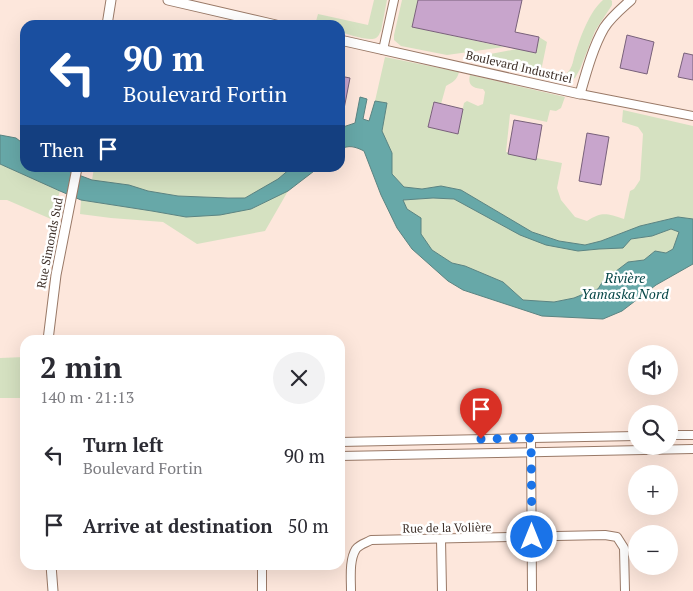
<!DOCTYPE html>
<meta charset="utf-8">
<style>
body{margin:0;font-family:"PT Serif",serif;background:#f2f2f3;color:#2b2b33;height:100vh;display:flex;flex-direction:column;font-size:19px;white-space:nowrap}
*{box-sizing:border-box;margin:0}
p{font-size:16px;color:#7c7c81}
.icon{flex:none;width:28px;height:28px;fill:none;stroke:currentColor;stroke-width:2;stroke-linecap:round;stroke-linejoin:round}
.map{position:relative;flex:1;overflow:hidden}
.panel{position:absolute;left:20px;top:335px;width:325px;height:235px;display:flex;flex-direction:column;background:#fff;border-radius:15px;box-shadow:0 5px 20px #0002}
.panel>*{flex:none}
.hud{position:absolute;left:20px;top:20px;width:325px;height:152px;border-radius:15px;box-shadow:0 5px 20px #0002;background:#1a4fa0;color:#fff;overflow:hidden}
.fabs{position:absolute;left:628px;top:345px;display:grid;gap:10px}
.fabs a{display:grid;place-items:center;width:50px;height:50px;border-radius:50%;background:#fff;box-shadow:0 5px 20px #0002;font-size:25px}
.pin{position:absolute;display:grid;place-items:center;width:42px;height:42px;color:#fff;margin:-51px -21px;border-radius:50% 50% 50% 0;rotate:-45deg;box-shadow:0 0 5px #0007}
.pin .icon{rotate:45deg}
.me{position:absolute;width:55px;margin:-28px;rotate:0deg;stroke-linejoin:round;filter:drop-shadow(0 0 4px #0008)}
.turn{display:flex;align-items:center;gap:18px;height:105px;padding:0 20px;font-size:22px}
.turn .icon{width:65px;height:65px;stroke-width:2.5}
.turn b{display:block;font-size:35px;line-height:42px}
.then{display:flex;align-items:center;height:48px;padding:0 20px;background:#0003;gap:10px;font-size:19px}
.round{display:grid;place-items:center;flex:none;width:52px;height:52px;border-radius:26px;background:#f2f2f3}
.summary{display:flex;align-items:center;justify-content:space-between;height:85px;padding:0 20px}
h1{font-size:30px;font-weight:800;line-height:38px}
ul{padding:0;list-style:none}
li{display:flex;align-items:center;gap:15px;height:70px;padding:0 20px}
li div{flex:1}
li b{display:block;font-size:19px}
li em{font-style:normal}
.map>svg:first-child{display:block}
.green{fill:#d5e1c1}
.water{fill:#67a8a8;stroke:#5b8482;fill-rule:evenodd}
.building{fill:#c8a5cc;stroke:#78617a}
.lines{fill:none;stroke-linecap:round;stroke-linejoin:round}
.minor-casing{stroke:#997967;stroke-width:10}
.tertiary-casing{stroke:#997967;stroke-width:11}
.minor{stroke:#fff;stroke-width:8}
.tertiary{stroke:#fff;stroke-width:9}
.route{stroke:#1a73e8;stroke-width:9;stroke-dasharray:0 16.2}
.labels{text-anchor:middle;stroke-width:5;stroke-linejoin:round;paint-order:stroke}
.street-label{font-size:12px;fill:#3f312a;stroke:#fff}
.water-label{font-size:14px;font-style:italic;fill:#064647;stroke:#fff}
</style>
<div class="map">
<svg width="693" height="591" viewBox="0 0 693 591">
<rect width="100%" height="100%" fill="#fde7dc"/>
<!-- green -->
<g class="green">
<path d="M374,0h13l-6,31c-2,3 -2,5 -5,7 -6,4 -28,-4 -36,-6v-7h-25l3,-11 50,11z"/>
<path d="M402,0h16l-6,27 92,20 -57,8 -46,-9 -7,-6v-5z"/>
<path d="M603,0h8l1,1v4l-17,26 -15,38 -5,9 -10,4 -13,-2 1,-5c6,1 10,3 14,-2 6,-5 6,-14 9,-22 5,-16 14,-40 27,-51z"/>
<path d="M539,37l8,5 -6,29 6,2 -4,2 -5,1 -74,-17 53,-10 19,4z"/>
<path d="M385,57l74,15c-2,8 -6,10 -13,14l-5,18 -8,-1 -5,24 29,7 7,-31 3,-2 11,5 5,-2 2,-12 -2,-3c-9,-1 -16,-3 -13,-14l95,22 -4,11 -5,3 -6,-1 -3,12 -37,-8 -4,38 56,11 -5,25 4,12 14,17 12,4c16,-10 20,-7 37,-2l6,-28 4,-2 6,-9 3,-46 -5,-7 -16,-5 1,-12 70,16v93l-15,-2 -38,9 -39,15 -16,4 -26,-4 -27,-9 -71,-42 -20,-4 -19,3 -18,-2 -12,-13v-21l-10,-22 5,-28 -12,-2z"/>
<path d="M0,164l60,27 -9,28 -44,-19h-7z"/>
<path d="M94,168h197l-13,11 -33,19 -67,-2 -30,-5 -19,-6 -37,-5z"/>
<path d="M288,191l-23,40 -68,13 -34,-22 -52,-4 -31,-4 1,-14 71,11 34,6 65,-8z"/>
<path d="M433,198l21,1 66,36 58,16 21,-2 32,-10 21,-3 19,-7 8,3 -6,17 -7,4 -11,-2 -11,9 -16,2 -25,19 -5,8 -7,2 -17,7 -20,4 -31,-2 -20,-18 -38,-16 -13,-3 -20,-13 -12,-16v-16l-13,-9 -4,-9z"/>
<path d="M25,357v41h-25v-40z"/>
</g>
<!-- water -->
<g class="water">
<path d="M360,97l7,2 -4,20 6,2 6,-20 12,2 -5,28 10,22v21l12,13 18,2 19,-3 20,4 71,42 27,9 26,4 16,-4 39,-15 38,-9 15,2v45l-37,21 -34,26 -19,8 -61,-3 -79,-26 -15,-9 -36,-32 -15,-21 -16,-33 -17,-44c-8,-4 -16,-7 -24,-1v-22l15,-5zM433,198l21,1 66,36 26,10 32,6 21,-2 24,-1 8,-9 21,-3 19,-7 8,3 -6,17 -7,4 -11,-2 -11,9 -16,2 -25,19 -5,8 -7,2 -17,7 -20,4 -31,-2 -20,-18 -38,-16 -13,-3 -20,-13 -11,-16v-16l-14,-9 -4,-9z"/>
<path d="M0,135l16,3 9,7v23h35l32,12 37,5 19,6 30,5 50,2h17l33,-19 13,-11h27l-30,23 -37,18 -31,6 -34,2 -34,-6 -71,-11 -21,-9 -60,-27z"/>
</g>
<!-- building -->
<g class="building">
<path d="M418,0h104l-7,32 24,5 -3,16 -124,-26z"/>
<path d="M627,35l27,7 -7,32 -27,-6z"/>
<path d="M684,53l9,2v25l-15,-3z"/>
<path d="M340,76l10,2 -7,36h-3z"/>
<path d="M434,102l29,7 -5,25 -30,-7z"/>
<path d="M514,120l28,5 -6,35 -28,-6z"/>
<path d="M587,133l22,4 -8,48 -22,-4z"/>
</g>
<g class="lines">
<defs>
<g id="minor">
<path d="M383,50l11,-50"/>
<path d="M580,94l113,22"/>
<path d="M669,435h24"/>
<path d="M531,438l1,153"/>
<path d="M340,442l296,-6"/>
<path d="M340,456l353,-7"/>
<path d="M441,539l1,52"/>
<path d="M262,591v-26"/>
<path d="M351,591c0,-13 -2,-31 5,-42 4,-5 10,-6 15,-9l234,-5 12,2 7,11 1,43"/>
</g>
<g id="tertiary">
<path d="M168,0l108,25"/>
<path d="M107,25l4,-25"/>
<path d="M340,40l240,54c6,-21 13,-47 24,-66 7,-11 17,-19 27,-28"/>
<path d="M48,340l8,-65 21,-107"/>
<path d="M51,565l2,26"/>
</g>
</defs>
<!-- minor casing -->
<use href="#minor" class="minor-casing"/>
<!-- tertiary casing -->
<use href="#tertiary" class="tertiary-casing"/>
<!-- minor -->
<use href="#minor" class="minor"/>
<!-- tertiary -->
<use href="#tertiary" class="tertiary"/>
</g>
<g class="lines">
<!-- route -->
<path class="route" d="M481,439l50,-1 1,99"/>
</g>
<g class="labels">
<!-- street labels -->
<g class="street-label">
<text transform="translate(519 67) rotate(13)" y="4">Boulevard Industriel</text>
<text transform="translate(50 243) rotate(-79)" y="4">Rue Simonds Sud</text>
<text transform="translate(447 528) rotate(-1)" y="4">Rue de la Volière</text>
</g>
<!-- water labels -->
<g class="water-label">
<text x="625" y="283">Rivière<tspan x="625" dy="16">Yamaska Nord</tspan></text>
</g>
</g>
</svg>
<div class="fabs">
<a><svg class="icon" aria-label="sound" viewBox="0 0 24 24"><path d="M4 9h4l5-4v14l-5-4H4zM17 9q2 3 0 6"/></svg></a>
<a><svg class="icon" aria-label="search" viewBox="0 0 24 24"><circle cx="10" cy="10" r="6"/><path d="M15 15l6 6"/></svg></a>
<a>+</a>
<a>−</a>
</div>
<div class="pin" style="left:481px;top:439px;background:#d93025"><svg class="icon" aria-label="arrive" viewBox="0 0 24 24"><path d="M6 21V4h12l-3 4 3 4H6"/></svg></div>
<svg class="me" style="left:532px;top:537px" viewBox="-20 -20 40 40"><circle r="17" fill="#1a73e8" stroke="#fff" stroke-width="3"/><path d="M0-11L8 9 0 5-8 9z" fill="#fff"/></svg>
<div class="hud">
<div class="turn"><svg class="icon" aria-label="left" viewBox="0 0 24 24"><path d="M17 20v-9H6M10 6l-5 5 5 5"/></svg><div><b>90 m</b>Boulevard Fortin</div></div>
<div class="then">Then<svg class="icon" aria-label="arrive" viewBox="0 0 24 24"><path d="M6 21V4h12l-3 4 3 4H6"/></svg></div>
</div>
<section class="panel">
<div class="summary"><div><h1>2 min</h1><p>140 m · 21:13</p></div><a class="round"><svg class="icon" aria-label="close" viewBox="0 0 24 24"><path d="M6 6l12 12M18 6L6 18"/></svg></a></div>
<ul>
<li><svg class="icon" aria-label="left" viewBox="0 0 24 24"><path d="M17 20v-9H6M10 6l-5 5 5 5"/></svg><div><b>Turn left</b><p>Boulevard Fortin</p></div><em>90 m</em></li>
<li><svg class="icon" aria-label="arrive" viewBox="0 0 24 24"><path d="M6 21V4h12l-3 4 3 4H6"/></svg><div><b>Arrive at destination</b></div><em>50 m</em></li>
</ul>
</section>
</div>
